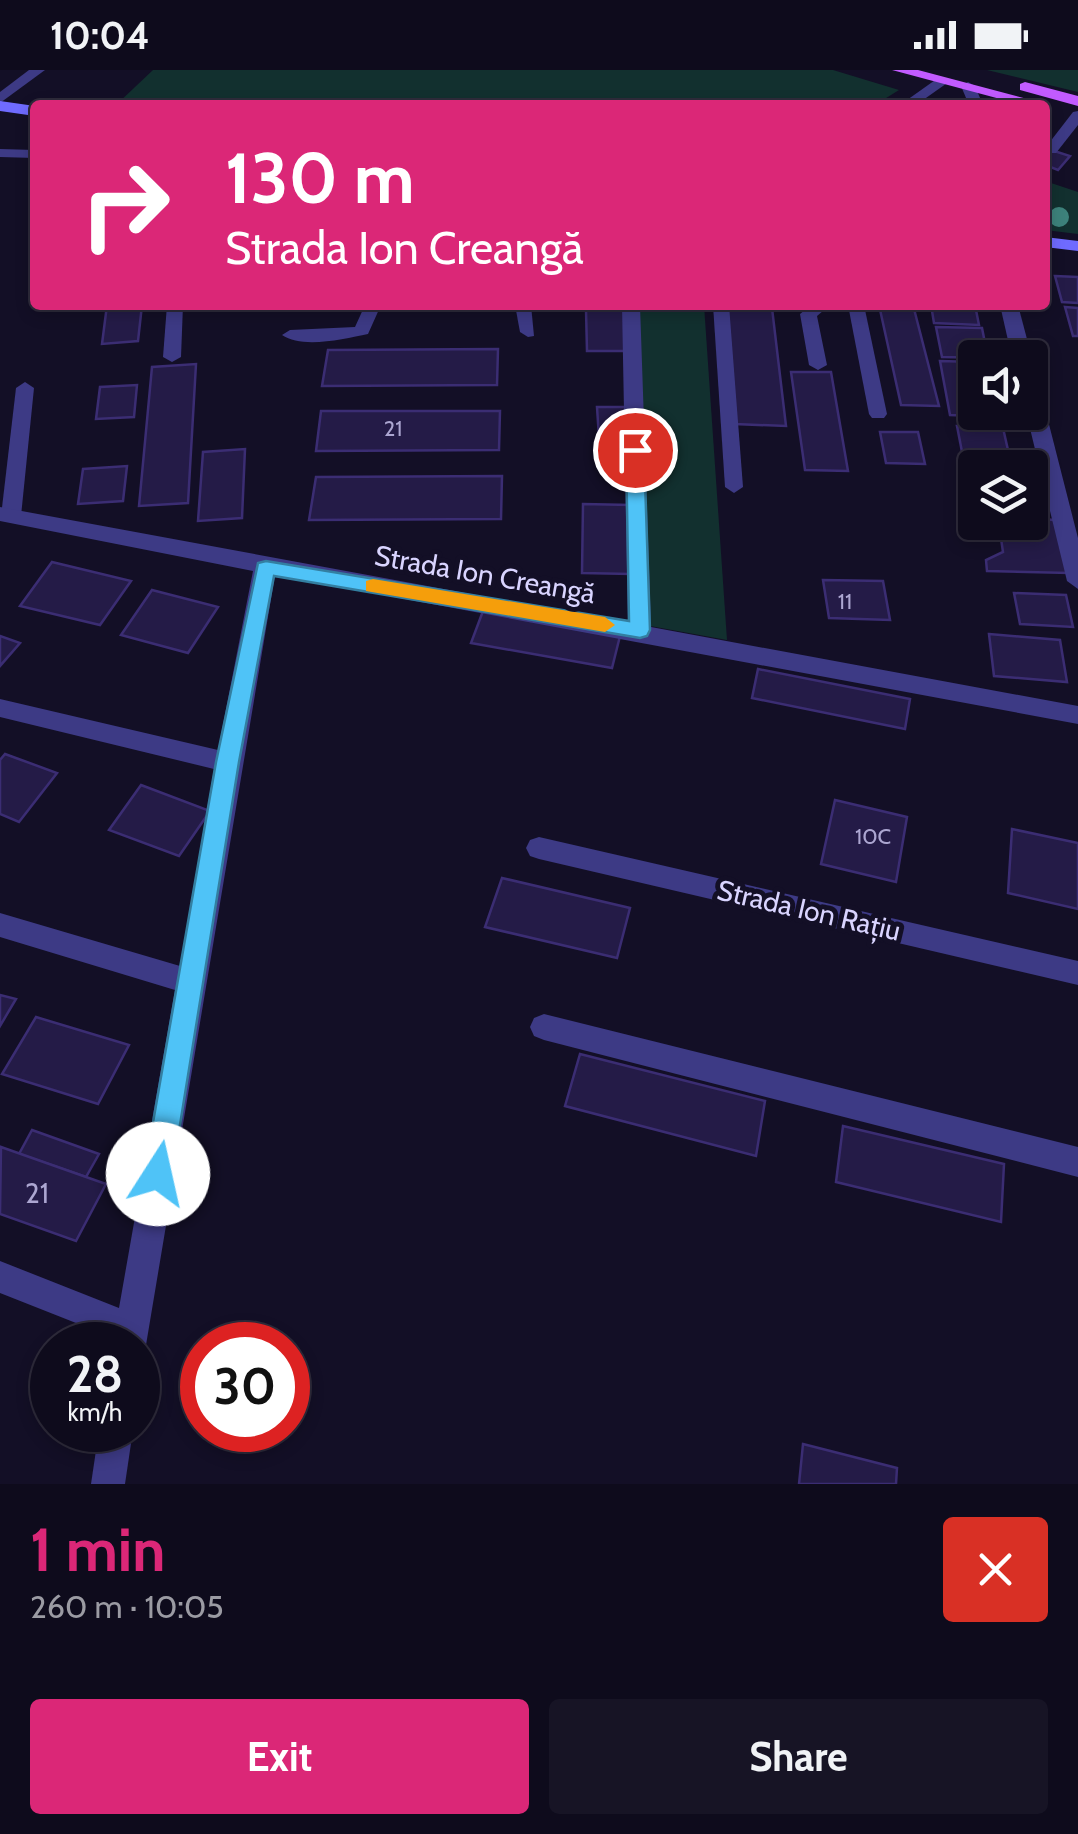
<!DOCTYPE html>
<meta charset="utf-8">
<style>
body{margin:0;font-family:Cabin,sans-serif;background:#171425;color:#f1f3f6;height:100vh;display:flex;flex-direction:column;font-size:38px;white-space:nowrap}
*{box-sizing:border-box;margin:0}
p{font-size:32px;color:#9b9ba3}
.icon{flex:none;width:55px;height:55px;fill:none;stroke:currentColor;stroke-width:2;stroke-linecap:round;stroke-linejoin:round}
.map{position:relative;height:1414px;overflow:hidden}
.panel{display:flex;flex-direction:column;background:#0e0b1c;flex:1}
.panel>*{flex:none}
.guide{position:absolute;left:30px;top:30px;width:1020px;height:210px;border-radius:10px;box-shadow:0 5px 15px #0003,0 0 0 2px #2e2b3b;background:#db2777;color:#fff;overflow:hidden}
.tools{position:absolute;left:958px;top:270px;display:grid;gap:20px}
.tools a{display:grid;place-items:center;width:90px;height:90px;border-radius:10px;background:#0e0b1c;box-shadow:0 5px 15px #0003,0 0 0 2px #2e2b3b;font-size:50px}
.speed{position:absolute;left:30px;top:1252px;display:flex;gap:20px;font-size:50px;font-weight:700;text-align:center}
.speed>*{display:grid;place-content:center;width:130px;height:130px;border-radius:50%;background:#0e0b1c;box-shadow:0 5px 15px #0003,0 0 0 2px #2e2b3b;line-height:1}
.speed small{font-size:25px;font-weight:400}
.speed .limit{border:15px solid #d22;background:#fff;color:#111}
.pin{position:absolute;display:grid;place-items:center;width:85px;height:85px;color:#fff;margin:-42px;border:5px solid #fff;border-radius:50%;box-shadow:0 2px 10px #0007}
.me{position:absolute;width:110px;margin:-55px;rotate:10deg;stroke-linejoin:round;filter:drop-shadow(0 0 8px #0008)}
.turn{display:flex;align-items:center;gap:35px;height:210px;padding:0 30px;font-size:45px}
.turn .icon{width:130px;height:130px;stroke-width:2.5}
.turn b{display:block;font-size:70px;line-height:85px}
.round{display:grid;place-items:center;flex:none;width:105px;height:105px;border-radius:10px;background:#171425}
.head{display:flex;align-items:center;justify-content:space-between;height:170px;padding:0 30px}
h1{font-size:60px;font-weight:700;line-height:75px;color:#db2777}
.button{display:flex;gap:20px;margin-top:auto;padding:20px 30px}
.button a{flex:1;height:115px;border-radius:10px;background:#db2777;color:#fff;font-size:40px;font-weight:700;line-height:115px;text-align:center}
.button a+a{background:#171425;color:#f1f3f6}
.status{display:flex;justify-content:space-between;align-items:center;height:70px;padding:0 50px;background:#0e0b1c;direction:ltr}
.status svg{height:28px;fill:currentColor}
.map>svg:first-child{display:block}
.green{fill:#12302f}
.building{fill:#241b47;stroke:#3b2d73;stroke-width:2.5}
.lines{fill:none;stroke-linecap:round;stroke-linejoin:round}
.path{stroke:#2fb8b0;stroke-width:4;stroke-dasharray:4 5;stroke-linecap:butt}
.service{fill:#3d3a85;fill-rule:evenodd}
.minor{fill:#3d3a85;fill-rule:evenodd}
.secondary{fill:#6f6bff;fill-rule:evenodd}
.primary{fill:#c25bff;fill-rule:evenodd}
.tree{fill:#3d827b}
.route{fill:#4fc3f7;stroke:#337fa1;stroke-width:2.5}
.slow{fill:#f59e0b}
.labels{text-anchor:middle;stroke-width:10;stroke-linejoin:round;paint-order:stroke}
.number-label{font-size:22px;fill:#aca6d1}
.street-label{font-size:28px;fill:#d9d4ff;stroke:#130f26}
.near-number-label{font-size:28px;fill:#aca6d1}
</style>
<div class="status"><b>10:04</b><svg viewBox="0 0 49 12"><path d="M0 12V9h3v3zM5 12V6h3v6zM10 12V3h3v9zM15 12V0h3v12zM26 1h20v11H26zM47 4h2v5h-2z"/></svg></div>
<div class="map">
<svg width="1078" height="1414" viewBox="0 0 1078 1414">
<rect width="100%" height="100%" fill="#130f26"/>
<!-- green -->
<g class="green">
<path d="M153,0h680l66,20 -24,15h-759z"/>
<path d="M987,0h91v22z"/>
<path d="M1048,112l30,10v42l-33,-4z"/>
<path d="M636,235h68l23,335 -77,-14z"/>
</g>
<!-- building -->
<g class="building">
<path d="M1045,78l25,8 -12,14 -13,-5z"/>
<path d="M1055,206l23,1v26l-16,-1z"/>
<path d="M107,235h35l-4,36 -36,3z"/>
<path d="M879,235h34l26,101 -38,-1z"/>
<path d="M931,235h44l4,20 -45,-2z"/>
<path d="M726,237l46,1 14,118 -51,-2z"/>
<path d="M1065,237l13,1v28h-5z"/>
<path d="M586,240h38l2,41h-39z"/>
<path d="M936,257l46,1 6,30 -46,-1z"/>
<path d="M498,279l-1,36 -175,1 6,-36z"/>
<path d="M940,291l35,1v50h25l1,5 -51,-2z"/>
<path d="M196,294l-8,139 -49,3 13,-139z"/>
<path d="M791,302h40l17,99 -43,-1z"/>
<path d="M137,315l-3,32 -38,2 4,-32z"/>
<path d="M597,337h31l3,46h-31z"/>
<path d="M321,341h179l-1,39 -183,1z"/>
<path d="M957,356l46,2 7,31 -47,-2z"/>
<path d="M880,362h38l7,32 -39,-1z"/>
<path d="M245,379l-3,69 -44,3 5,-69z"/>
<path d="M961,388l48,2 1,8h-35v22h-8z"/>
<path d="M127,396l-4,35 -45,3 5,-35z"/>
<path d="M502,406l-1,43 -192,1 7,-43z"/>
<path d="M583,434l48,1v69l-49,-1z"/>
<path d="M1031,448l23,2 15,53 -82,-2 -1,-11 17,-8 -4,-27 24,1z"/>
<path d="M52,492l79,19 -31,44 -80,-19z"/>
<path d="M823,510l60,1 7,39 -61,-2z"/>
<path d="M152,520l66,17 -30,46 -67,-18z"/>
<path d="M1014,523l52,2 7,32 -53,-3z"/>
<path d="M483,541l137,25 -8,32 -141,-25z"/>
<path d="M989,564l71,6 7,42 -73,-6z"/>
<path d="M0,566l20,7 -20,23z"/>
<path d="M758,599l152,30 -5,30 -153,-31z"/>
<path d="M5,684l52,19 -38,49 -19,-8v-54z"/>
<path d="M141,715l69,26 -31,45 -70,-26z"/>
<path d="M835,730l72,17 -11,65 -75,-18z"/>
<path d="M1012,759l66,14v66l-70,-16z"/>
<path d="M502,808l128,30 -13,50 -132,-31z"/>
<path d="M0,925l16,4 -16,27z"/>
<path d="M36,947l93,28 -31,59 -96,-30z"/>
<path d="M580,984l185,47 -9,55 -191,-50z"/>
<path d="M843,1056l161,38 -3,58 -165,-40z"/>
<path d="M32,1060l67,24 -13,23 -67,-23z"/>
<path d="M1,1077l105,37 -30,57 -76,-27z"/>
<path d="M803,1374l94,24 -1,16h-97z"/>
</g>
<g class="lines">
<!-- path -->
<path class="path" d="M51,32l25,3"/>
<!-- service -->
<g class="service">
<path d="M29,0h16l-45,33v-11z"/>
<path d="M938,8l12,3 -34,24h-16z"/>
<path d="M968,12l7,4 8,19h-14l-8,-19z"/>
<path d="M1078,41v14l-22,28h-10v-6l27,-35z"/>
<path d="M0,79l35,1v8l-35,-1z"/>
<path d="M167,235h16l-2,52 -9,5 -9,-5z"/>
<path d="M365,235h16l-13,29c-24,5 -66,15 -86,1l8,-5 65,-3z"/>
<path d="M515,235h16l3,31 -6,1 -8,-5z"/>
<path d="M713,235h16l14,182 -9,6 -9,-6z"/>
<path d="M811,235h19l-13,11 10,49 -9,5 -9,-5 -9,-51z"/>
<path d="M848,235h16l23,109 -3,4h-12l-3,-4z"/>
<path d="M25,312l9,6 -13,128 -10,7 -10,-7 15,-128z"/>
</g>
<!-- minor -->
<g class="minor">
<path d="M622,235h18l11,322 427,79v18l-803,-149 -129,770 -8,13v-13h-26l2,-7 -114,-45v-32l119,47 56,-318 -175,-53v-24l180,53 34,-197 -214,-52v-18l218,51 35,-179 -253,-50v-14l628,116z"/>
<path d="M1000,235h18l14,53 -2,2 -18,-2z"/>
<path d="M1030,313l10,6 38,149v51l-11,-8 -41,-169h4z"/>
<path d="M539,767l539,124v24l-539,-126 -9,-3 -4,-8 4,-8z"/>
<path d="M544,944l534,133v30l-534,-137 -10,-4 -4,-9 4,-9z"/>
<path d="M99,1360h34l-8,54h-34z"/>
</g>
<!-- secondary -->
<g class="secondary">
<path d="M0,31l35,5v10l-35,-5z"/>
<path d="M1045,167l33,4v10l-33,-4z"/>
</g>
<!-- primary -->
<g class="primary">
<path d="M892,0h26l132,35 -5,4v-4h-22z"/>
<path d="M1025,12l53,14v10l-58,-16v-6z"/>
</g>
</g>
<!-- trees -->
<circle class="tree" cx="1059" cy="147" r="10"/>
<!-- route -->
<path class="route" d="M635,374l9,6 6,180 -3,6 -7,2 -366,-62 -35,186 -67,412 -4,10 -10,4 -10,-4 -4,-10 72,-412 42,-199 8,-2 363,60 -3,-171z"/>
<!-- slow -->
<path class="slow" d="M373,509l232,38 10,8 -10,7 -239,-41v-10z"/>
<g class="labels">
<!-- number labels -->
<g class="number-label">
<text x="393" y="366">21</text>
<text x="845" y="539">11</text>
<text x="873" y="774">10C</text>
</g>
<!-- street labels -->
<g class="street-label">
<text transform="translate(485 504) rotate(10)" y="10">Strada Ion Creangă</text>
<text transform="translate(809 840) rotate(13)" y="10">Strada Ion Rațiu</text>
</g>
<!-- near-number labels -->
<g class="near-number-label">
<text x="37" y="1133">21</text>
</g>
</g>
</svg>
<div class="tools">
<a><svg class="icon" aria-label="sound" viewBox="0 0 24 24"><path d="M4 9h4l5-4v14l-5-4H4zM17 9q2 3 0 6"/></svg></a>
<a><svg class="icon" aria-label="layers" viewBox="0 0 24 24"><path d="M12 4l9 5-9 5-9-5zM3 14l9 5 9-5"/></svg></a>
</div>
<div class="speed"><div>28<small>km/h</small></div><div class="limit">30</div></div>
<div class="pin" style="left:635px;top:380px;background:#d93025"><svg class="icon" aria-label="arrive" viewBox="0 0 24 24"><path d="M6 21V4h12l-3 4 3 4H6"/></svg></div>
<svg class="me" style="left:158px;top:1104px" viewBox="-20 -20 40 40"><circle r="19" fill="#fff"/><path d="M0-13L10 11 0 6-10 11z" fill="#4fc3f7"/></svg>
<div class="guide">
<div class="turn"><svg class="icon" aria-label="right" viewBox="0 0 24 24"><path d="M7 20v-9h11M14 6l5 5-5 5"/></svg><div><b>130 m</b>Strada Ion Creangă</div></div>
</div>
</div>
<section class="panel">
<div class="head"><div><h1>1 min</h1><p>260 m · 10:05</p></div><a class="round" style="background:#d93025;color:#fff"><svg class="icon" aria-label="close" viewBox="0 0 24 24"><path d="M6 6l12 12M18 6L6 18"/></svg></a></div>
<div class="button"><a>Exit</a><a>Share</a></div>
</section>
